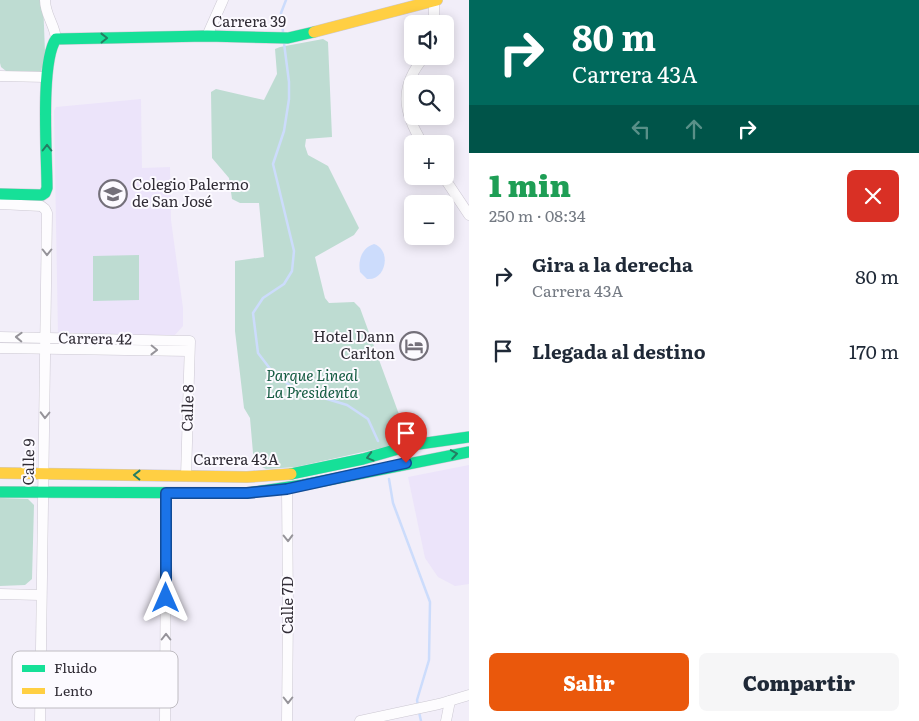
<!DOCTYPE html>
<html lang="es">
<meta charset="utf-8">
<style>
body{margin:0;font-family:Literata,serif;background:#f6f6f7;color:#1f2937;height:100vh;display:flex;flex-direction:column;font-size:19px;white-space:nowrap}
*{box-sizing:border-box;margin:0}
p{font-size:16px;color:#747a83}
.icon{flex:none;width:28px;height:28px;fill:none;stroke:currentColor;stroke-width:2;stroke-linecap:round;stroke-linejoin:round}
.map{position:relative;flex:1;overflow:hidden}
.side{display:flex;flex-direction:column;background:#fff;width:450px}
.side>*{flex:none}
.banner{background:#00695c;color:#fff;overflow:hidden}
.fabs{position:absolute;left:404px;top:15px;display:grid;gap:10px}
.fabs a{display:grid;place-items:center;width:50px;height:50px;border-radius:8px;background:#fff;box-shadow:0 2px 12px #0003;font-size:25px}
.pin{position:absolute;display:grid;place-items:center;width:42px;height:42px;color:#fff;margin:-51px -21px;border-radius:50% 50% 50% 0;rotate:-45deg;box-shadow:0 0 5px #0007}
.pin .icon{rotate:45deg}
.me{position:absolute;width:55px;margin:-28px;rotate:0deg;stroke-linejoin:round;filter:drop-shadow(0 0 4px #0008)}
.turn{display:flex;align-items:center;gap:18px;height:105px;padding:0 20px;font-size:22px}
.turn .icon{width:65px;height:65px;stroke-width:2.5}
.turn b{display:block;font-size:35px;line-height:42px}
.lanes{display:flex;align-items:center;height:48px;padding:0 20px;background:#0003;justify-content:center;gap:25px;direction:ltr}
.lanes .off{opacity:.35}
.round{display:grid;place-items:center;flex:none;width:52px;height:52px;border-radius:8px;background:#f6f6f7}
.headline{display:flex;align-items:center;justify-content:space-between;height:85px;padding:0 20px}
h1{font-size:30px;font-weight:800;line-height:38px;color:#1e9e55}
.cta{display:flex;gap:10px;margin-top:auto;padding:10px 20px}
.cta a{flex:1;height:58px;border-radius:8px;background:#ea580c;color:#fff;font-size:20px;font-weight:800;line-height:58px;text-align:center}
.cta a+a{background:#f6f6f7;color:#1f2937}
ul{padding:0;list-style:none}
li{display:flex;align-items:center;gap:15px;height:75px;padding:0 20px}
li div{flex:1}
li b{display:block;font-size:19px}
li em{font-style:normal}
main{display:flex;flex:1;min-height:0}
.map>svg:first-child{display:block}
.built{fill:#ece4fa}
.green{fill:#bedcd2}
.water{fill:#ccdcfc}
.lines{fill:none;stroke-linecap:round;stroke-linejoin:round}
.stream{stroke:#ccdcfc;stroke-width:2.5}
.street-casing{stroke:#ccc8d2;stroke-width:11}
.fast-casing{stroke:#ccc8d2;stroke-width:12}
.slow-casing{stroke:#ccc8d2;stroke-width:12}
.street{stroke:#fdfcfe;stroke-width:10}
.fast{stroke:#16e098;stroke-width:11}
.slow{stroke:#ffcf43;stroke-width:11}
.oneway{stroke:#247d62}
.oneway2{stroke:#96949a}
.route-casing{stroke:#114b97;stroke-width:12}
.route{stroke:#1a73e8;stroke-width:9}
.labels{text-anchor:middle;stroke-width:4;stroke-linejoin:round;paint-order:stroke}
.street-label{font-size:15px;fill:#302c35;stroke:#fcfaff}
.poi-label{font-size:15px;fill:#302c35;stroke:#fcfaff;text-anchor:start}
.park-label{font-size:15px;font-style:italic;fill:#11593f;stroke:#fcfaff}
.key{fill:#fcfaff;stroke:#bfbcc2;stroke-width:1}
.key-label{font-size:14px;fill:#302c35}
</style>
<main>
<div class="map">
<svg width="469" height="721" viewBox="0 0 469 721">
<rect width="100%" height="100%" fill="#f2eef9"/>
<!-- built -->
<g class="built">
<path d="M141,99l1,69 28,-1 1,53 12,88v18l-10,11 -115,-2 -4,-224 2,-4z"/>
<path d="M469,465v119l-14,2 -17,-9 -13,-19 -17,-81z"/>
</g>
<!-- green -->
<g class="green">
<path d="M0,0h43l2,53 -4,19 -35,-1 -5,-4 -1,-4z"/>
<path d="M323,39l5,3 4,95 -26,2 -1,7 3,9 20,11 31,62 -5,7 -39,22 10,41 4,5 25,-1 6,6 44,120 2,9 -12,8 -98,22 -30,2 -8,-4 -5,-12 -3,-35 -6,-10 -9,-77v-70l29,-4 -5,-54h-19l-8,-4 -3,-21 -17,-20 -1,-66 5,-3 48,11 13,-26 -2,-25 5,-2z"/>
<path d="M139,255v45l-46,1v-45z"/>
<path d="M0,498l28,1 6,6 -2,74 -7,6 -25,1z"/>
</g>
<!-- water -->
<path class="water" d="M374,244c18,6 12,37 -7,35l-7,-7c-2,-11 1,-24 14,-28z"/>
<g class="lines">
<!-- stream -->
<g class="stream">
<path d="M283,32l-2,-19 5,-13"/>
<path d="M284,43l5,39v17l-5,32 -11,33 21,87 -2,20 -8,13 -21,14 -10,15 5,40 13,17 22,18 24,8 30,9 21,14 10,22"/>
<path d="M389,479l4,24 37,99 -1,58 -12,40 1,6"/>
<path d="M419,712l2,9"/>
</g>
<defs>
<g id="street">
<path d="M45,0c0,15 10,25 11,39"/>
<path d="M434,24v-24"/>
<path d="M207,36l16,-36"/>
<path d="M0,76l46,1"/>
<path d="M423,144c-21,-33 -24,-58 2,-88"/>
<path d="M443,176l26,39"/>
<path d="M0,204l41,2 4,3 2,4 -7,508"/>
<path d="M0,337l190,4 -4,135"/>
<path d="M0,348l189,3"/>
<path d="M287,489l1,121 -1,111"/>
<path d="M0,594l40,1"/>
<path d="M165,721l1,-228"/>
<path d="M360,721l79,-17 30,-9"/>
<path d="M446,721l4,-20"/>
</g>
<g id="fast">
<path d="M0,194l42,1 3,-2 2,-5c0,-32 -7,-126 9,-149l151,-3 81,2 26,-6"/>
<path d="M291,474l72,-15 49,-14 57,-8"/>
<path d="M0,492l247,1 56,-8 166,-33"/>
</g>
<g id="slow">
<path d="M314,32l123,-32"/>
<path d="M0,473l247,4 44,-3"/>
</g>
</defs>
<!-- street casing -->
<use href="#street" class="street-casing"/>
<!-- fast casing -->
<use href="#fast" class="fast-casing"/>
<!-- slow casing -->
<use href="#slow" class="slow-casing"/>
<!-- street -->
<use href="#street" class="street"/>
<!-- fast -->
<use href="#fast" class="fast"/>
<!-- slow -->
<use href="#slow" class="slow"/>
</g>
<!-- one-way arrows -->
<defs><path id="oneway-chevron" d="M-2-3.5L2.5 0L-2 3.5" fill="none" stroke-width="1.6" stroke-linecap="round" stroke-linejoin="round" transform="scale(1.25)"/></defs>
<g class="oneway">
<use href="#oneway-chevron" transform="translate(104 38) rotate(-1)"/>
<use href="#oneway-chevron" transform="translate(47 148) rotate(-90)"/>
<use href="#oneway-chevron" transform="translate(454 454) rotate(-9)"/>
<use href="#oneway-chevron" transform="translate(370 457) rotate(165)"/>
<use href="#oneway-chevron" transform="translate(137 475) rotate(-179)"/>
</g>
<g class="oneway2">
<use href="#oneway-chevron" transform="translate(47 252) rotate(90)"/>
<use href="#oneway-chevron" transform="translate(19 337) rotate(-178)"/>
<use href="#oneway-chevron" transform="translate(154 350) rotate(1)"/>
<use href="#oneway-chevron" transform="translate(45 415) rotate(91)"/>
<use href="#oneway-chevron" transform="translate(288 538) rotate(89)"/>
<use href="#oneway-chevron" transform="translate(166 637) rotate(-90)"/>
<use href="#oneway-chevron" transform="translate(288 700) rotate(90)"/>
</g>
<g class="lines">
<defs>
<path id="route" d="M166,598v-105h81l40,-4 119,-26"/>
</defs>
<!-- route casing -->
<use href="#route" class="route-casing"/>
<!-- route -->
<use href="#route" class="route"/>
</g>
<!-- icons -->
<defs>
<symbol id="school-ring" viewBox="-11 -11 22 22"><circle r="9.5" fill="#fcfaff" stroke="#74707a" stroke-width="1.5"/><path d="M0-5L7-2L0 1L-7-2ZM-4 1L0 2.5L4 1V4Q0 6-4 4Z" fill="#74707a"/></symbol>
<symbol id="hotel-ring" viewBox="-11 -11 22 22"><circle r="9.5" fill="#fcfaff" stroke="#74707a" stroke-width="1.5"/><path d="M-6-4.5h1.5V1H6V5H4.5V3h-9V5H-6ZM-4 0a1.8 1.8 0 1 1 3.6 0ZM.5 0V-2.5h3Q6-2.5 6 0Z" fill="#74707a"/></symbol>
</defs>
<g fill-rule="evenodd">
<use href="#school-ring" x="97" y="178" width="32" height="32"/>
<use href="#hotel-ring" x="398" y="330" width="32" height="32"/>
</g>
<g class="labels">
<!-- street labels -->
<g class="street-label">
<text x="249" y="27">Carrera 39</text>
<text transform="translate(95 339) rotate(1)" y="5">Carrera 42</text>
<text transform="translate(188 408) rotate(-88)" y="5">Calle 8</text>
<text x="236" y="465">Carrera 43A</text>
<text transform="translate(29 462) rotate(-89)" y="5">Calle 9</text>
<text transform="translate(288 605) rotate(-90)" y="5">Calle 7D</text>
</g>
<!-- poi labels -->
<g class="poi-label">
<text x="132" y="190">Colegio Palermo<tspan x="132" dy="17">de San José</tspan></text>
<text x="395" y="342" text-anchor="end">Hotel Dann<tspan x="395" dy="17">Carlton</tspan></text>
</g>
<!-- park labels -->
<g class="park-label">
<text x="312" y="381">Parque Lineal<tspan x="312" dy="17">La Presidenta</tspan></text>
</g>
</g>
<!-- legend -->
<rect x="12" y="651" width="166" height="57" rx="8" class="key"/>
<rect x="22" y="665" width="23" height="7" fill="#16e098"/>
<rect x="22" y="688" width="23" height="6" fill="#ffcf43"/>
<g class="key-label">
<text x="54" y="673">Fluido</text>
<text x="54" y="696">Lento</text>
</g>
</svg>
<div class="fabs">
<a><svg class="icon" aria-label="sound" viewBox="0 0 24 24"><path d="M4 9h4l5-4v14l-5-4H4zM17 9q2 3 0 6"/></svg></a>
<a><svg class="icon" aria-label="search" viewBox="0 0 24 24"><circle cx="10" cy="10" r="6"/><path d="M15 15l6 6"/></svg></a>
<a>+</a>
<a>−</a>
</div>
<div class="pin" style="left:406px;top:463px;background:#d93025"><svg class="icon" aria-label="arrive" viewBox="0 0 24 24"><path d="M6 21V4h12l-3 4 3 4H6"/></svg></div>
<svg class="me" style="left:166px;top:598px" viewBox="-20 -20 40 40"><path d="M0-17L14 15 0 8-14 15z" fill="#1a73e8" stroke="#fff" stroke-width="4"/></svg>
</div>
<section class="side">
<div class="banner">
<div class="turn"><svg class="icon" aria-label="right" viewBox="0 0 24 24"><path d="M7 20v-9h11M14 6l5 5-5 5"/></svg><div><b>80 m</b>Carrera 43A</div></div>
<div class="lanes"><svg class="icon off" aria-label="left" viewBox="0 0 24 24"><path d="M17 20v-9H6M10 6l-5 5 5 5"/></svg><svg class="icon off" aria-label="ahead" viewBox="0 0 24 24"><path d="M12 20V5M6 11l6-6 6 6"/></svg><svg class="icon" aria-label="right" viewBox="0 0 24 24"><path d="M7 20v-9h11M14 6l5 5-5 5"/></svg></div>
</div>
<div class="headline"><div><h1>1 min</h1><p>250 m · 08:34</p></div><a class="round" style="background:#d93025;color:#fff"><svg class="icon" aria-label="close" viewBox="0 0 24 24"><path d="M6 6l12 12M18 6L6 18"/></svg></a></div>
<ul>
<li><svg class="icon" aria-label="right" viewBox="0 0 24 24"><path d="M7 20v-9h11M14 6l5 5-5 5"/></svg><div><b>Gira a la derecha</b><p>Carrera 43A</p></div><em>80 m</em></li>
<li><svg class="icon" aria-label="arrive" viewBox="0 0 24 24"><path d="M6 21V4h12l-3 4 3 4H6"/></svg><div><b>Llegada al destino</b></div><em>170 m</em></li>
</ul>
<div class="cta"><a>Salir</a><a>Compartir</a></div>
</section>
</main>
